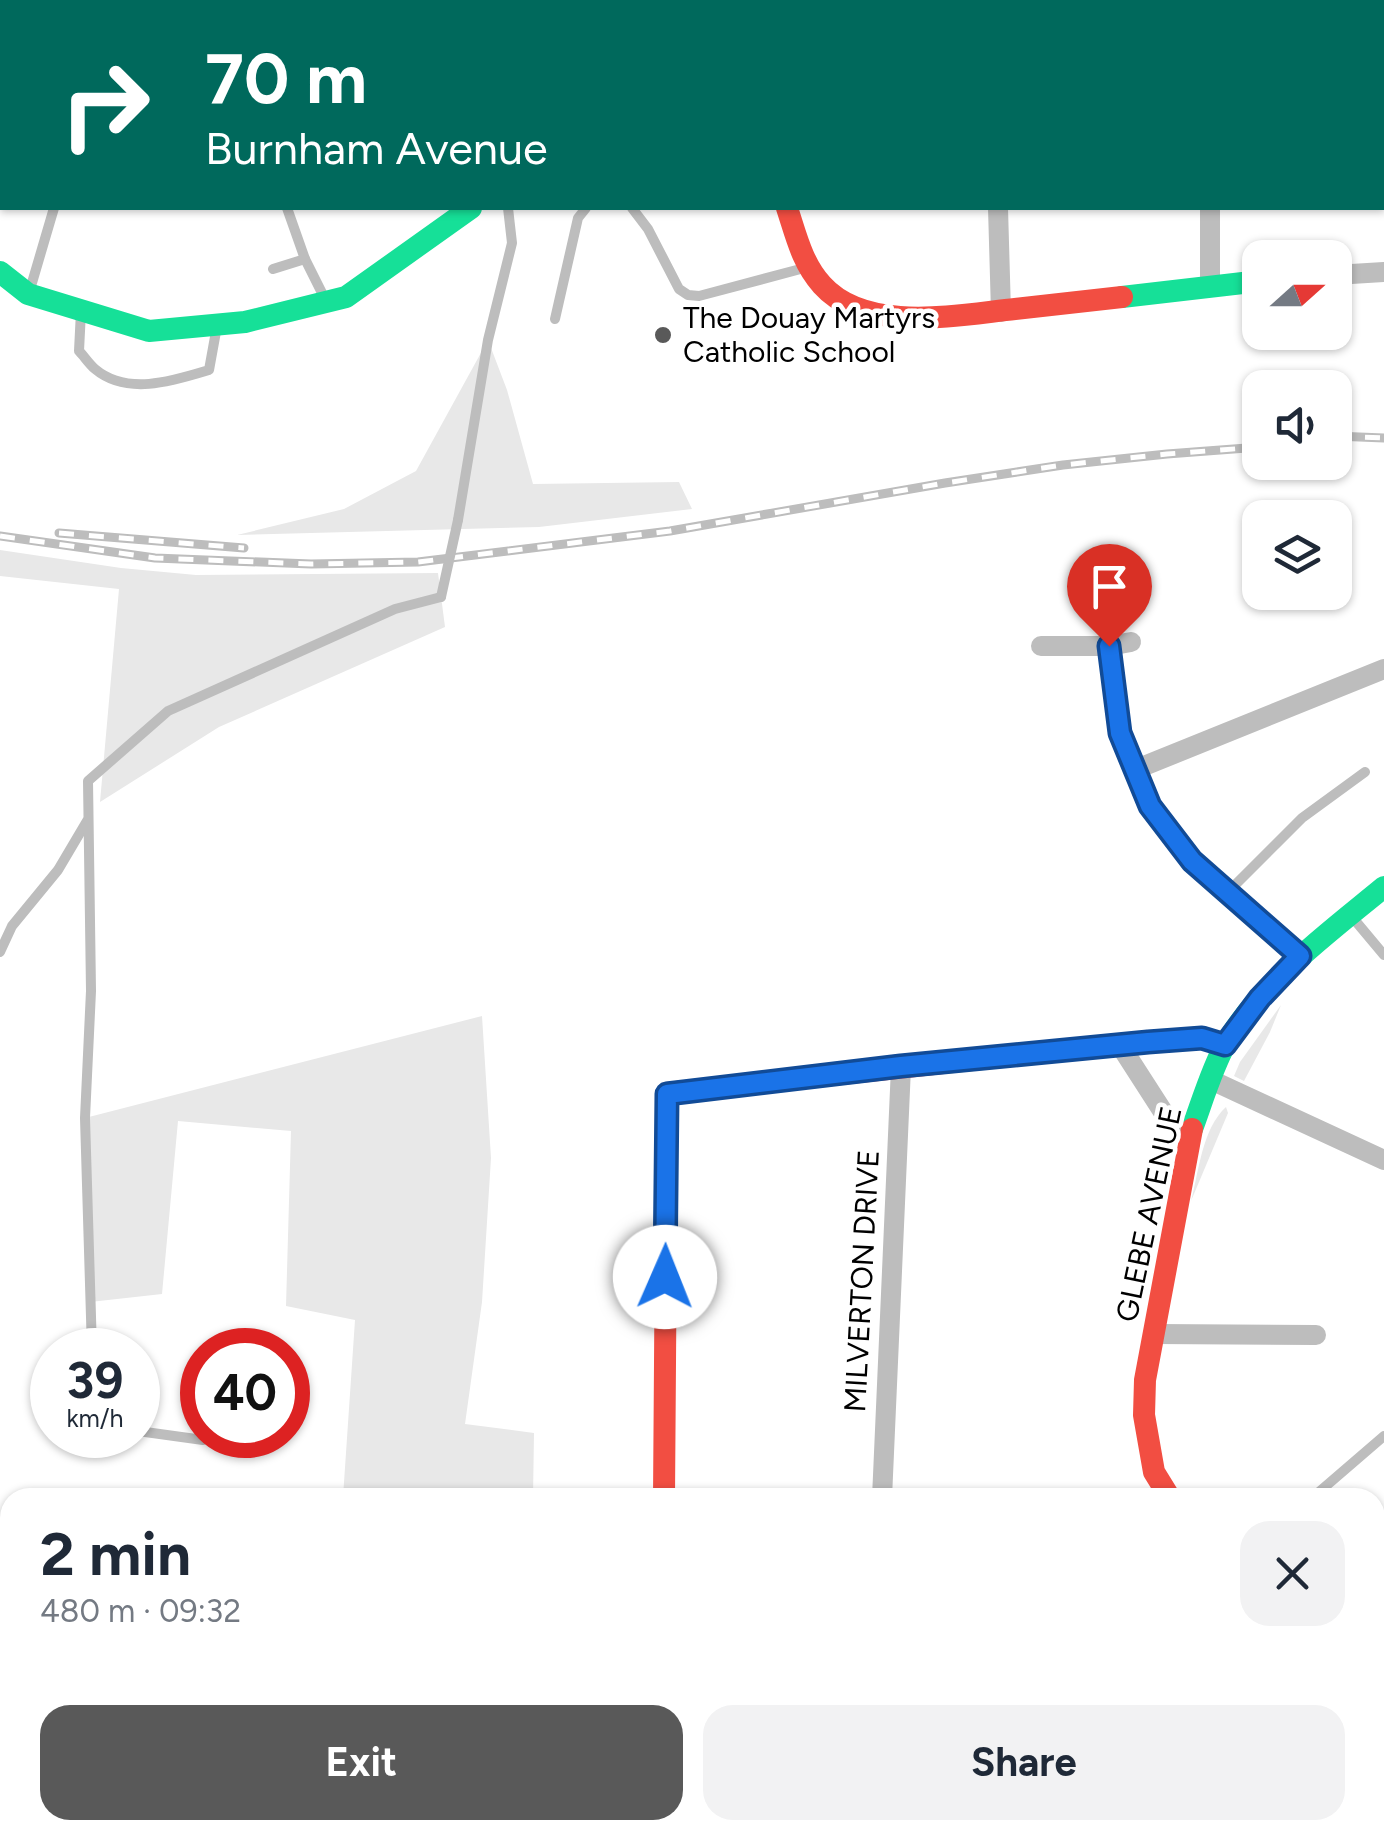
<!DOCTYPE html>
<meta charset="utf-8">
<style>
body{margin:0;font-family:Figtree,sans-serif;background:#f2f2f3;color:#1f2937;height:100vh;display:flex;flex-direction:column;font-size:38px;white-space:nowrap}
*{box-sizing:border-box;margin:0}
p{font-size:32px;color:#747a83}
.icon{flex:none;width:55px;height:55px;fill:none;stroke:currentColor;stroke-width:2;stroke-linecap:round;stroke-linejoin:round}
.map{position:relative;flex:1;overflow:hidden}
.side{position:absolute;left:0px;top:1488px;width:1385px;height:352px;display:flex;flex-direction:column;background:#fff;border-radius:30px 30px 0 0;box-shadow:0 2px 8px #0004}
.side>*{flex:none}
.guide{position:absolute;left:0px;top:0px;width:1385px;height:210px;box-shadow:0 2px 8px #0004;background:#00695c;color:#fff;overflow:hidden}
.needle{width:65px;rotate:69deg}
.tools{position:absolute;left:1242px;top:240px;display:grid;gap:20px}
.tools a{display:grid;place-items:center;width:110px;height:110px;border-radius:20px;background:#fff;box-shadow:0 2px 8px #0004;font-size:50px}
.speed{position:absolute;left:30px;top:1328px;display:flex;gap:20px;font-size:50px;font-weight:700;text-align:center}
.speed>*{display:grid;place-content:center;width:130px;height:130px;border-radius:50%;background:#fff;box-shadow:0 2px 8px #0004;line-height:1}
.speed small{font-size:25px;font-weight:400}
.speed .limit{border:15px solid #d22;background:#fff;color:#111}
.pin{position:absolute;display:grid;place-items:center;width:85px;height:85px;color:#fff;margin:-102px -42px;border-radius:50% 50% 50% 0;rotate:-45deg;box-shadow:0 0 10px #0007}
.pin .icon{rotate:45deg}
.me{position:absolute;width:110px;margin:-55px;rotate:1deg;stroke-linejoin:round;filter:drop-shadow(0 0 8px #0008)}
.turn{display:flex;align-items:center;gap:35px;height:210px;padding:0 40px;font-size:45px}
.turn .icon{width:130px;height:130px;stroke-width:2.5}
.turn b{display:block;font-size:70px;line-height:85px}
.round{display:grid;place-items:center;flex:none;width:105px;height:105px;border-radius:30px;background:#f2f2f3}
.summary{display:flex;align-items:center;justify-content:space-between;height:170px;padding:0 40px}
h1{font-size:60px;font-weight:700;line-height:75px}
.primary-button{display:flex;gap:20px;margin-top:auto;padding:20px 40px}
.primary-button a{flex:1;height:115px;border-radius:30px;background:#595959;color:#fff;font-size:40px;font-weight:700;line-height:115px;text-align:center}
.primary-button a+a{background:#f2f2f3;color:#1f2937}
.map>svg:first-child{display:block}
.green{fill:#e8e8e8}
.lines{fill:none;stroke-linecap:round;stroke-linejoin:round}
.lane{stroke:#bdbdbd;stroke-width:10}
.street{stroke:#bdbdbd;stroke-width:20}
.fast{stroke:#16e098;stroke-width:22}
.slow{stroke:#ffcf43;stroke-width:22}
.jam{stroke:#f24e42;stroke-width:22}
.rail-casing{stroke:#bdbdbd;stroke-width:9}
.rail{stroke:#fff;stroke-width:5;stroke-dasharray:15;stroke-linecap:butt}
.lane-bridge{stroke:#bdbdbd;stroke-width:10}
.route-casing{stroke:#114b97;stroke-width:25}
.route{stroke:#1a73e8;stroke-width:18}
.poi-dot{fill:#595959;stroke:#fff;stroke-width:4}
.labels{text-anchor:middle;stroke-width:9;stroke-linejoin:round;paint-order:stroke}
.poi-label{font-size:30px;fill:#000;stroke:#fff;text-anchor:start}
.street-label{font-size:30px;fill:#000;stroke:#fff}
</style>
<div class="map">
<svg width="1384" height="1838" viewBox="0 0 1384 1838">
<rect width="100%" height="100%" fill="#fff"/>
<!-- green -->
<g class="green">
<path d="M488,340l19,50 26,94 146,-2 13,27 -153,18 -302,8 107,-26 72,-38z"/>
<path d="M0,550l121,18 75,7 242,-2 7,54 -226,100 -119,75 19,-213 -119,-13z"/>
<path d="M1281,1005l-11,27 -26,49 -10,-5 6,-14z"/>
<path d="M482,1016l9,142 -9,144 -17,122 69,9 -1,64h-190l12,-177 -69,-14 5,-175 -113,-10 -16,173 -72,8 -5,-184z"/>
<path d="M1226,1107l2,6 -37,88c8,-30 11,-72 35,-94z"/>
</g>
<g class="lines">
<!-- lane -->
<g class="lane">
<path d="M287,208l18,51 20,40"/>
<path d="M632,208l16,21 31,60 9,6 11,1 109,-29"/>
<path d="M273,269l32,-10"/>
<path d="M29,293l25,-85"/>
<path d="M81,311l-2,40c5,5 10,13 16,18 32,27 78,12 114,1l8,-44"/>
<path d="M555,319l23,-101 8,-10"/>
<path d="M458,520l30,-180 24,-97 -4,-35"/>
<path d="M1228,892l74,-74 63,-46"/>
<path d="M1353,918l31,37"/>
<path d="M0,952l12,-26 46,-56 29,-49"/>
<path d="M92,1350l-7,-232 6,-127 -3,-210 80,-70 227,-102 46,-12"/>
<path d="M138,1431l65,9"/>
<path d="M1312,1498l72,-62"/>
</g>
<!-- street -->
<g class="street">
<path d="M367,0l2,2"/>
<path d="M1210,0v2"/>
<path d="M273,2l4,-2"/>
<path d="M998,208l3,104"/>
<path d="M1210,208v78"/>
<path d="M1335,275l49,-3"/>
<path d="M1041,646h68l22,-4"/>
<path d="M1109,646l11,87 30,72 42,56 108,95"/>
<path d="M1134,770l250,-101"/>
<path d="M1120,1045l47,73 24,13"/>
<path d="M1211,1080l173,80"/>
<path d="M1155,1334l161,1"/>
<path d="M882,1498l19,-431"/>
<path d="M1375,1707l9,8"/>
<path d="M648,1838l15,-8"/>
<path d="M736,1838v-8"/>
</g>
<!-- fast -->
<g class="fast">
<path d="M710,2l3,-2"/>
<path d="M0,272l28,22 121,37 96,-9 101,-25 125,-89"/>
<path d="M1122,297l138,-16"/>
<path d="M1192,1129c10,-27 20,-61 34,-86 39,-64 101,-109 158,-156"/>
</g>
<!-- slow -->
<path class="slow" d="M943,1063l259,-26 23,8"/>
<!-- jam -->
<g class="jam">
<path d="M787,208c9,27 15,55 35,77 44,49 135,30 193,24 35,-4 71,-8 107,-12"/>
<path d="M664,1498l3,-405 276,-30"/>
<path d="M1170,1498l-16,-26 -10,-57 1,-35 47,-251"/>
</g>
<defs>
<g id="rail">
<path d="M1335,436l49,2"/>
<path d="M59,533l185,15"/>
<path d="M0,536l155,22 156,6 107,-2 252,-31 275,-48 118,-18 104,-11 93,-7"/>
</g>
</defs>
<!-- rail casing -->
<use href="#rail" class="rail-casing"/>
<!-- rail -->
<use href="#rail" class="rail"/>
<!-- lane-bridge -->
<path class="lane-bridge" d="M441,597l17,-77"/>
</g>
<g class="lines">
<defs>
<path id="route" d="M665,1277l2,-183 234,-28 247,-24 54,-4 23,7 35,-47 40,-42 -108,-95 -42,-55 -30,-73 -11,-87"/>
</defs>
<!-- route casing -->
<use href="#route" class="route-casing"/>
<!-- route -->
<use href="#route" class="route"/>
</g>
<!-- markers -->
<circle class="poi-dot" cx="663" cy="335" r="10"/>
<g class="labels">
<!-- poi labels -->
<g class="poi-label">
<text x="683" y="328">The Douay Martyrs<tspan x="683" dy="34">Catholic School</tspan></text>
</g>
<!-- street labels -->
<g class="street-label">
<text transform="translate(1149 1214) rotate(-78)" y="10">GLEBE AVENUE</text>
<text transform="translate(862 1281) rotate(-87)" y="10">MILVERTON DRIVE</text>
</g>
</g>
</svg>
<div class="tools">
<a><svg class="needle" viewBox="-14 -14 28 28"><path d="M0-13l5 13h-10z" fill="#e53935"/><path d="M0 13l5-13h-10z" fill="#747a83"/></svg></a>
<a><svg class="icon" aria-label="sound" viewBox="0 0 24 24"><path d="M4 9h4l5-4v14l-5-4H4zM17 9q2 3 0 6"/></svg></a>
<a><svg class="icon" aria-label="layers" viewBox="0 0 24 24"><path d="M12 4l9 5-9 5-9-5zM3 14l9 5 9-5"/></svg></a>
</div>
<div class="speed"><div>39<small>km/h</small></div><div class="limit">40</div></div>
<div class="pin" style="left:1109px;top:646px;background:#d93025"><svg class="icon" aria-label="arrive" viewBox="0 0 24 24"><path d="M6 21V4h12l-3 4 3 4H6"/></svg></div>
<svg class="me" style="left:665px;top:1277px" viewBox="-20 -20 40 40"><circle r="19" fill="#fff"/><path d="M0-13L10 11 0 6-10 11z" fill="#1a73e8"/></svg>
<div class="guide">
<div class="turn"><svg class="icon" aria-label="right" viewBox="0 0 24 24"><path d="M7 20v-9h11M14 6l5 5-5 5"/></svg><div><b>70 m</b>Burnham Avenue</div></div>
</div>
<section class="side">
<div class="summary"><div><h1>2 min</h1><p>480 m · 09:32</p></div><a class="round"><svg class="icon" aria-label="close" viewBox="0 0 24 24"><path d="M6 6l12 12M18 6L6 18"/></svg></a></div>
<div class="primary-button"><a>Exit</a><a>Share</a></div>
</section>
</div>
